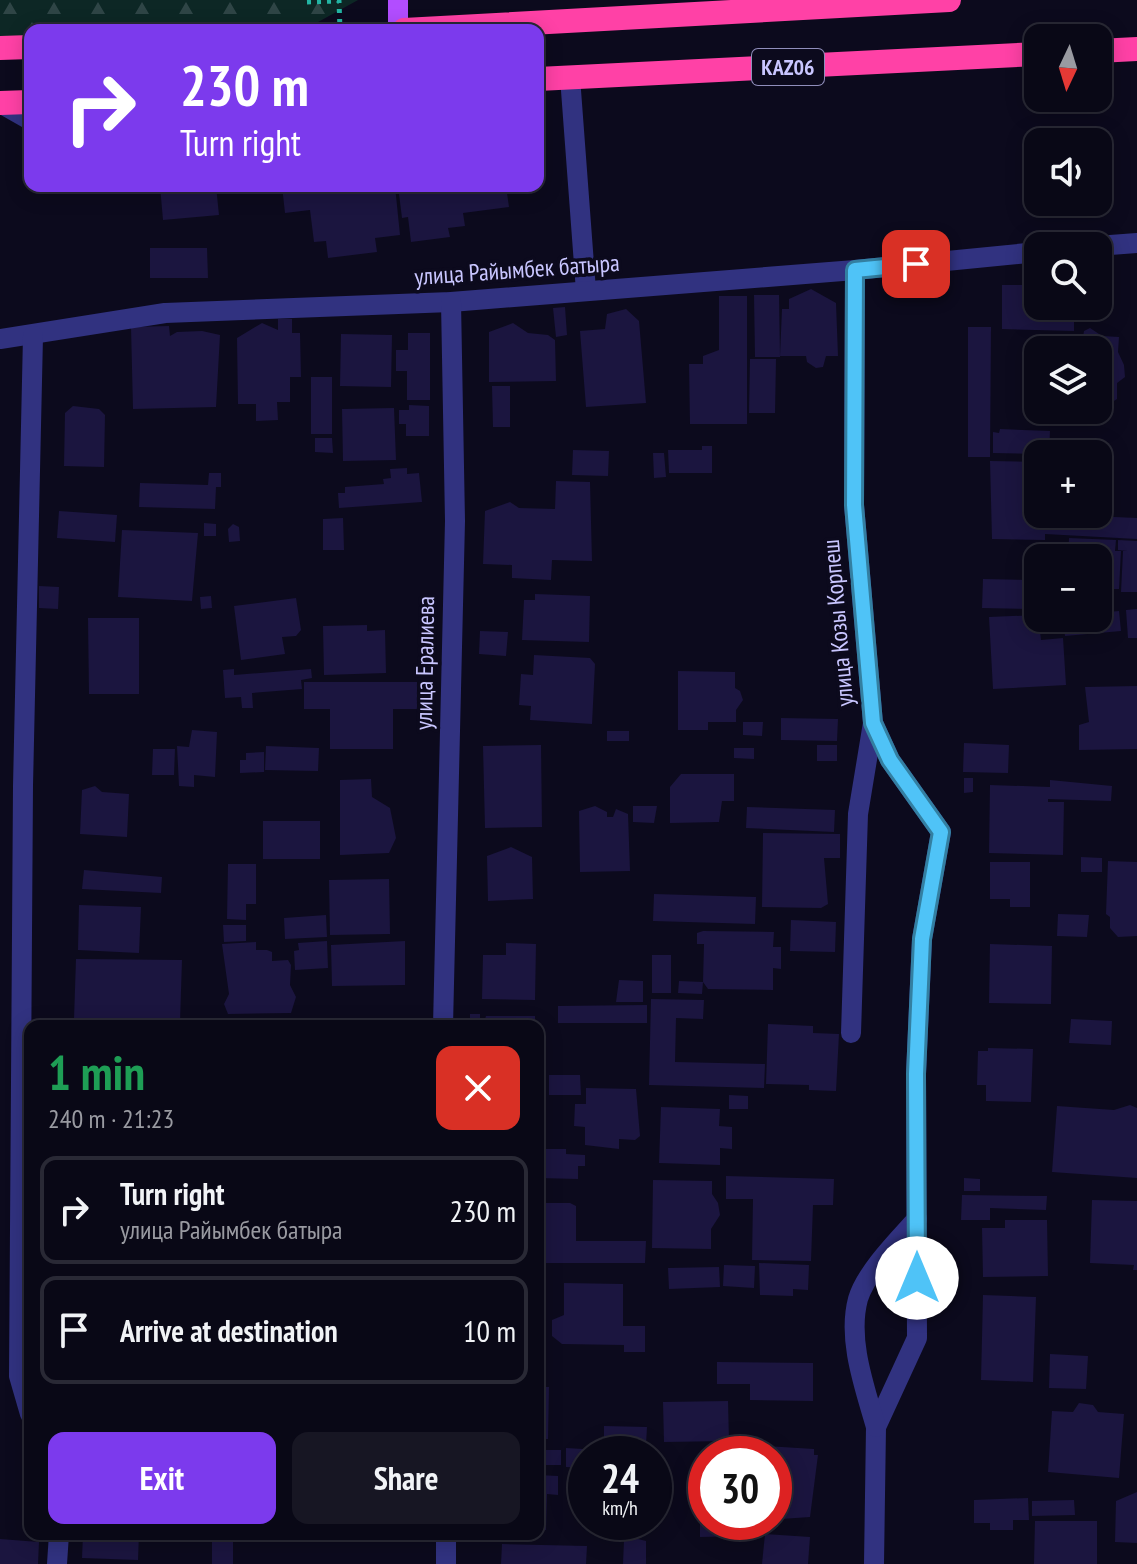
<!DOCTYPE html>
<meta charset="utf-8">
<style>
body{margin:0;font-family:"PT Sans Narrow",sans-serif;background:#171623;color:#f1f3f6;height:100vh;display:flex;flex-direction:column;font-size:30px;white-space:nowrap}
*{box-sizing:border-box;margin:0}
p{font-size:26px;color:#999aa1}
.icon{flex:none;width:44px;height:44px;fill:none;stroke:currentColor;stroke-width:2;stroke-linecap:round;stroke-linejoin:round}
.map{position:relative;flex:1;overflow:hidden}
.panel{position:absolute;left:24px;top:1020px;width:520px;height:520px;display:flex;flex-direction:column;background:#090816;border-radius:16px;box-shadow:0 4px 20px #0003,0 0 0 2px #292935}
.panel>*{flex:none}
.banner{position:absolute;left:24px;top:24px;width:520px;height:168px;border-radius:16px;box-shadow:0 4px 20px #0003,0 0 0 2px #292935;background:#7c3aed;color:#fff;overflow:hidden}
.needle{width:52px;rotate:184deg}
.fabs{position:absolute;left:1024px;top:24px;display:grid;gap:16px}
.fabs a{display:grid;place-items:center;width:88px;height:88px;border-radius:16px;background:#090816;box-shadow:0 4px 20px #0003,0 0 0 2px #292935;font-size:40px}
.speed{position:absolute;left:568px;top:1436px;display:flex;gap:16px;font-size:40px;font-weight:700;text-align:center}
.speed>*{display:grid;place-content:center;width:104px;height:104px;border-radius:50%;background:#090816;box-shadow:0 4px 20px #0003,0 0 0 2px #292935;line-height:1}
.speed small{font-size:20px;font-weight:400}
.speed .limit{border:12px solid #d22;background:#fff;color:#111}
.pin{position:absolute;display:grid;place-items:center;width:68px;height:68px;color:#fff;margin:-34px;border-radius:16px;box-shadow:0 4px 12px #0006}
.me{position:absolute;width:88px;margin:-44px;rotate:0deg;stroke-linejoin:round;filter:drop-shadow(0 0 6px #0008)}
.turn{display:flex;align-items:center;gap:28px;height:168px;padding:0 24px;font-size:36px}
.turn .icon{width:104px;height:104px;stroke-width:2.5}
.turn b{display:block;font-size:56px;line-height:68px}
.round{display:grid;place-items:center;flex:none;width:84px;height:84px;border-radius:16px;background:#171623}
.head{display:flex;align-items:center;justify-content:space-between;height:136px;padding:0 24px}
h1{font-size:48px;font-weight:700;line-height:60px;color:#1e9e55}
.cta{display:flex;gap:16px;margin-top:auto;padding:16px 24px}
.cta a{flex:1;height:92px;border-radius:16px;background:#7c3aed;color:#fff;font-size:32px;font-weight:700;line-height:92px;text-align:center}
.cta a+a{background:#171623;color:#f1f3f6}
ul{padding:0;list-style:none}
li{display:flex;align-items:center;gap:24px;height:108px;margin:0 16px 12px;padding:0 8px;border:4px solid #292935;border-radius:16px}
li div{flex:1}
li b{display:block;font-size:30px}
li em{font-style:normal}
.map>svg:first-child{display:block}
.forest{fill:url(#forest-firs)}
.building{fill:#1b153f}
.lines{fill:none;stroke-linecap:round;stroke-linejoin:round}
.path{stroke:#23b5a4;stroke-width:5;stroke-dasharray:4 6;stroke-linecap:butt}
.minor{stroke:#313280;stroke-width:20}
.major{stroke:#b24dff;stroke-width:20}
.highway{stroke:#ff41a6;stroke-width:24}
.route-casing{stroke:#337fa1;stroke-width:20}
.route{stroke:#4fc3f7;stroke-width:14}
.labels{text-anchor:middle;stroke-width:7;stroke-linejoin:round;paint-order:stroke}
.shield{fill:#0c0a1d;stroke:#908ebb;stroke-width:2}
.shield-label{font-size:22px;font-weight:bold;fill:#c9c6ff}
.street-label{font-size:24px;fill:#c9c6ff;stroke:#0c0a1d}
</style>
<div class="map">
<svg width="1137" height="1564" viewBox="0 0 1137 1564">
<defs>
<pattern id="forest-firs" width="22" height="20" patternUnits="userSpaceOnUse" patternTransform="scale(2)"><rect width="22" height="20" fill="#0d2725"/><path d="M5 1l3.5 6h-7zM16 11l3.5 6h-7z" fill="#2f4546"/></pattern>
</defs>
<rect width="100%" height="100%" fill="#0c0a1d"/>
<!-- forest -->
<path class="forest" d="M0,0h358l-49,27 -279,3v10l-30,2z"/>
<!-- building -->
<g class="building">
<path d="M160,186h56l3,29 -56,5z"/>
<path d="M282,186h113l5,49 -25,3 2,14 -49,6 -2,-17 -12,1 -4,-32 -25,3z"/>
<path d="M398,186h108l3,21 -46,6 2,13 -17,2 2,9 -39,5 -3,-25 -6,1z"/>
<path d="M150,248h57l1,30h-58z"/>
<path d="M1002,285h36v21h36v25l-72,-2z"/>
<path d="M811,289l25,14 2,53h-12l-3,11 -7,1 -9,-6 -1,-6h-26l2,-47h7v-10z"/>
<path d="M754,295h25l1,62h-25z"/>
<path d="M719,296h28v128h-57l-1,-60h14v-8l16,-6z"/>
<path d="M565,307l2,28 -11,2 -3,-29z"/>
<path d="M626,309l13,12 7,82 -60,4 -6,-76 25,-2 2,-15z"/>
<path d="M278,319h14v14h8l1,44h-11v25h-13l1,18 -22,1v-17h-18l-1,-66 25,-15 16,7z"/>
<path d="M513,323l15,10 20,2 7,5 1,41 -67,1v-50z"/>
<path d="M169,326l1,10 7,-4 25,-1 18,4 -4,72 -83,2 -2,-82z"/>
<path d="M968,327h23l-1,130h-22z"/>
<path d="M1090,328l12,8 17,1 -1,15 6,13 1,12 -8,6v16l-19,12v-61h-32l2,-15 15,2 1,-6z"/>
<path d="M408,333h22v67h-23v-29h-11v-21h12z"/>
<path d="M341,334l51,1 -1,52 -51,-1z"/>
<path d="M750,359h26l-1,54h-26z"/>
<rect x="311" y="377" width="21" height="57"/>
<path d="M492,386h18v41h-17z"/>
<path d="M409,405l20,1v30h-23v-12h-7v-14h10z"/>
<path d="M73,406l26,3 6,6 -1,52 -40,-1 1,-53z"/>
<path d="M394,408l2,52 -53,1 -1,-52z"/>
<path d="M1000,429l50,2 -1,23 -56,-1v-21l6,1z"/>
<path d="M315,438h17l1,15 -18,-1z"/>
<path d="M702,446h10v27h-43l-1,-23h34z"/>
<path d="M573,450l36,1 -1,25 -36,-1z"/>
<path d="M653,453h11l2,24 -12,1z"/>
<path d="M990,461l48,1v52h7v16l2,-16 90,4v21l-92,-5v6l-53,-1z"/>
<path d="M407,468v6l12,-1 3,29 -83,6 -1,-15h7v-6l39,-3 -1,-5 8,-1 -1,-9z"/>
<path d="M209,473h12v14h-5l-1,22 -76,-2 1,-24 68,2z"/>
<path d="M556,481l34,1 2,79 -40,-1 -1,20 -39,-2v-13l-29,-1 2,-53 25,-9 9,6 36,1z"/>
<path d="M59,511l58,4 -2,27 -58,-4z"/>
<path d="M343,518l1,32h-21v-31z"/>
<path d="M204,523l12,1v12h-12z"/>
<path d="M233,524l6,3 1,14 -11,1 -1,-13z"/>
<path d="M122,530l76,3 -6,68 -74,-4z"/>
<path d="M1069,538l47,2 -1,11h6l-2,38h-21v-31h-30z"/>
<path d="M1118,540l19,1v51h-16l2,-41h4l-9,-1z"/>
<path d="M983,579l52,1 -1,29 -52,-1z"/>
<path d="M39,586l20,1 -1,22 -19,-1z"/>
<path d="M535,594l55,2 -1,46 -67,-2 2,-40h11z"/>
<path d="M211,596l1,12 -11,1 -1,-12z"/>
<path d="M296,598l5,32 -5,6 -14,1 3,17 -44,6 -7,-54z"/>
<path d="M1137,609v29h-9l-2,-28z"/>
<path d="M1119,611l2,20 -56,5 -2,-18h35v-5z"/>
<path d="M1038,615l3,25 22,-2 3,47 -73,4 -4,-72z"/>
<path d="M88,618h51v76h-50z"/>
<path d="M367,625v6l18,-1 1,43 -62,2 -1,-49z"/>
<path d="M480,631l28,1 -2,24 -27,-2z"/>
<path d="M534,655l56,3 5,6 -3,60 -62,-4 1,-14 -12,-1 2,-31 12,1z"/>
<path d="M234,669v6l77,-6 1,9 -11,2 1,9 -50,4 1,15h-11l-1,-11 -16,1 -2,-28z"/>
<path d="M678,671l57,1v16l5,3 3,9 -7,10v12h-28v8h-30z"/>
<path d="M304,682h113v27h-24v40h-63v-40h-26z"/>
<path d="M1137,686v63l-58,1v-25l10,-3 -4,-35z"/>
<path d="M781,718l57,1 -1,22 -56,-1z"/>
<path d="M743,722h20l-1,14 -19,-1z"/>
<path d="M192,730l25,2 -2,45 -21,-2v12l-15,-1 -2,-40 12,1z"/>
<rect x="607" y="731" width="22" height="10"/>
<path d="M964,743l45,2 -1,28 -45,-1z"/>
<path d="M541,745l1,82 -57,1 -2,-82z"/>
<rect x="817" y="745" width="20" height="16"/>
<path d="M266,746l53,2 -1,23 -53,-1z"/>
<path d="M734,748h20v11l-20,-1z"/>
<path d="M153,749h22l-1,26h-22z"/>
<path d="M264,752v20l-24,1v-13h6v-7z"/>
<path d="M681,774h53v27h-12l-3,21 -49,1v-36z"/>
<path d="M964,778h9v14l-9,1z"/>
<path d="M371,779l1,18 18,11 6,30 -7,15 -49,2v-75z"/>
<path d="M1050,780l62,6 -1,15 -63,-2v3h16l-1,53 -74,-2 1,-68 60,2z"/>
<path d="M95,786l7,6 27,2 -2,43 -47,-3 2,-44z"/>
<path d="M595,806l12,6v5h6l3,-8 12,5 2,57 -50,1 -1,-61z"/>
<path d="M633,806h24l-3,17 -21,-1z"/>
<path d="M747,807l88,3 -1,22 -88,-4z"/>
<rect x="263" y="821" width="57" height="38"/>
<path d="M763,833l77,1v24h-16l4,46 -7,4 -59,-1z"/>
<path d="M511,847l21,10 1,42 -45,2 -1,-45z"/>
<path d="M1081,857l21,1v14h-21z"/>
<path d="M1108,861l29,1v74l-19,1 -8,-9v-11l-4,-3z"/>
<path d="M990,862h40v45h-20v-8h-20z"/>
<path d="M228,864h28v40h-10v16l-19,-1z"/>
<path d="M84,870l78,7 -1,16 -79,-4z"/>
<path d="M389,879l1,55 -60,1 -1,-55z"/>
<path d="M654,894l102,3 -1,27 -102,-3z"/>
<path d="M79,905l62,2 -2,46 -61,-3z"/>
<path d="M1058,914l31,1 -2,22 -30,-1z"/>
<path d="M326,915l1,22 -42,2 -1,-21z"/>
<path d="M791,920l45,2 -1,30 -45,-1z"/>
<path d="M223,925h23v16l-22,1z"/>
<path d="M703,931l71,1 -1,15h8v22l-8,-1v22l-65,-1 -5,-7 1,-38h-7v-11z"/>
<path d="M327,941l1,27 -33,2 -1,-19 5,-1 -1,-7z"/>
<path d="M405,941v44l-73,1 -1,-41z"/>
<path d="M256,942v8h11l5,2v9l16,-1 3,5 -1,20 6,12 -5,16 -63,1 -4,-10 5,-10 -7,-50z"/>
<path d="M506,943l30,1 -1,56 -53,-1 1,-44h23z"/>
<path d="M990,944l62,2 -1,58 -62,-1z"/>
<rect x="652" y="955" width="19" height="38"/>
<path d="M76,959l106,1 -2,62 -106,-3z"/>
<path d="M619,980l24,1v21h-27z"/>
<path d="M679,981l24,1 -1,12 -24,-1z"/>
<path d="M651,999l53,1 -1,19 -27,-1 -1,44 90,2 -1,24 -115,-3z"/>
<path d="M647,1005v18h-89v-17z"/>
<rect x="470" y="1014" width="10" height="10"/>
<path d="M486,1016h49v10h-52z"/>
<path d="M356,1018v8h-26v-7z"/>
<path d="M1071,1019l41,2 -1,24 -42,-2z"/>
<path d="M768,1024l45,2v7l26,1 -3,57 -27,-1v-5l-43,-1z"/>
<path d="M988,1048l45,1 -2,53 -45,-1v-16h-9l1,-34h10z"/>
<path d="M549,1075h31l1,20h-32z"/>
<path d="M586,1088l50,1 4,47 -5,4 -16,-1v10l-34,-4v-18l-11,-1 1,-22h11z"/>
<path d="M729,1095l19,1v13h-19z"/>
<path d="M1130,1105l7,3v70l-85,-6 5,-66 57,4z"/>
<path d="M661,1107l59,2 -1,17 13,1v22l-12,-1v17l-61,-2z"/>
<path d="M538,1149h28v5l19,1v11h-7v13l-40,-1z"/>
<path d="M726,1176l108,3 -1,26h-20l-2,56 -59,-1 1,-61h-27z"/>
<path d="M964,1178l16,1v12h-16z"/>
<path d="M653,1180l59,1v13l6,9 2,12 -9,14v20l-59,-1z"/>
<path d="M962,1195l85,1 -1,14 -56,-2v12h-29z"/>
<path d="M1092,1200l45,1v69h-4l1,-5 -44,-2z"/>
<path d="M538,1203h32l6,3v35h70l-1,22h-107z"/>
<path d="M1005,1220h42l1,56 -65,1 -1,-49h23z"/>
<path d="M759,1263l50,2 -1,25 -15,-1v7l-33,-1z"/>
<path d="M724,1265l31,1 -1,22 -31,-2z"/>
<path d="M719,1267l1,20 -51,2 -1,-21z"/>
<path d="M564,1283l59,1v42h22v26h-21v-7l-62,-1 -10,-8v-16l12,-5z"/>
<path d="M983,1295l53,2 -3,85 -52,-2z"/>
<path d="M1050,1354l38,2 -2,33 -37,-1z"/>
<path d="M717,1362l96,1v38l-63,-1v-16h-33z"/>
<path d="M538,1387h11l-1,52h-10z"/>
<path d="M728,1401l1,40 -65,1 -1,-40z"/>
<path d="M1079,1403l14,2 5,7 26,2 -5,64 -71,-6 4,-61 21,1z"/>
<path d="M604,1426l43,1 -1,18 -42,-1z"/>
<path d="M766,1446l48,3v6h4l-8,62 -29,2 -7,-4v-61h-9z"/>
<path d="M566,1448l68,4v2h-48v14l-20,-1z"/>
<rect x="543" y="1450" width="18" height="15"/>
<path d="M538,1475l20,1v19l-11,-1 -1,36h-8z"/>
<path d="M1137,1492v51l-22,-1 1,-41z"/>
<path d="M1028,1498l1,22h-16v10h-23v-7h-16v-23z"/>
<path d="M1074,1500l1,15 -43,1v-15z"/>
<path d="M700,1518h6v4h42l1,14 -49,1z"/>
<path d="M1035,1521h62v43h-63z"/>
<path d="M83,1534h56l-1,26 -56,-2z"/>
<rect x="212" y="1534" width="21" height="30"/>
<path d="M765,1534l45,3 -2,27h-46z"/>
<path d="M630,1537l16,4v23h-23l1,-24z"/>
<path d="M0,1539l39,3 -1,22h-38z"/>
<path d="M502,1544l85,2 -1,18h-85z"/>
</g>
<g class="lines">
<!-- path -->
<path class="path" d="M307,2l32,-1 1,29"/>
<!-- minor -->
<g class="minor">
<path d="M570,77l16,214"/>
<path d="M0,103l30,17"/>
<path d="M1097,246l40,-3"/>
<path d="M855,270l-1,235 19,218 17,37 51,72 -19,107 -6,135 1,264 -41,89 -2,137"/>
<path d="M0,339l165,-26 286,-11 404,-32 183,-18"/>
<path d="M443,1026l12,-505 -4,-219"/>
<path d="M851,1033l7,-219 15,-91"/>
<path d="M30,1414l-11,-38 4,-590 10,-450"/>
<path d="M876,1427c-11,-39 -29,-87 -18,-128 8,-27 41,-60 59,-80"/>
<path d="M446,1534v30"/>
<path d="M57,1564l2,-30"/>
</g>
<!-- major -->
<path class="major" d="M398,0v30"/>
<!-- highway -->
<g class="highway">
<path d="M404,30l545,-30"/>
<path d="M0,48l30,-1"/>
<path d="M1098,51l39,-2"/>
<path d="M538,79l500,-25"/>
<path d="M0,103l30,-1"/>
</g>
</g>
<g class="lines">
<defs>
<path id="route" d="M916,264l-61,6 -1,235 19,218 17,37 51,72 -19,107 -6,135 1,204"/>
</defs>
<!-- route casing -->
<use href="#route" class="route-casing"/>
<!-- route -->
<use href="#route" class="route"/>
</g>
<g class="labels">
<!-- shield labels -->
<rect class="shield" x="752" y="49" width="72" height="36" rx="6"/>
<g class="shield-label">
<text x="788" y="75">KАZ06</text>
</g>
<!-- street labels -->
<g class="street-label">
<text transform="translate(517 270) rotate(-4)" y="8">улица Райымбек батыра</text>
<text transform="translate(838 623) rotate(-95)" y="8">улица Козы Корпеш</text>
<text transform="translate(425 663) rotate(-89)" y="8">улица Ералиева</text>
</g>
</g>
</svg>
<div class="fabs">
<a><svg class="needle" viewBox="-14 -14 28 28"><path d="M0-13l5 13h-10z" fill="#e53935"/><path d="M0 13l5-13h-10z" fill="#999aa1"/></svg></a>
<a><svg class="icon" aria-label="sound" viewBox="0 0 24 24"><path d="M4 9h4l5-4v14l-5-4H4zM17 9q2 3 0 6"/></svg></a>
<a><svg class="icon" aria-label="search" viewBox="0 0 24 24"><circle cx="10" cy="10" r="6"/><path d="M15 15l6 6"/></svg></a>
<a><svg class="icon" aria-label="layers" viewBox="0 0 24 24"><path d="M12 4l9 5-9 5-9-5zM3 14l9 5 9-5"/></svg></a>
<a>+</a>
<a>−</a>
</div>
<div class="speed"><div>24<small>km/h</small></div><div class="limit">30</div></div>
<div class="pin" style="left:916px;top:264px;background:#d93025"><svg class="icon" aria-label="arrive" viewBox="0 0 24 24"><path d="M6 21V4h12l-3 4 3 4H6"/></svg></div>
<svg class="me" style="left:917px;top:1278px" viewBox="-20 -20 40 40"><circle r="19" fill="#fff"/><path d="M0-13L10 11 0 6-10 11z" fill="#4fc3f7"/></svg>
<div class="banner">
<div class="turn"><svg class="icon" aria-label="right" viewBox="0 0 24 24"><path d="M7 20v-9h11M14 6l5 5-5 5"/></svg><div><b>230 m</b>Turn right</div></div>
</div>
<section class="panel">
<div class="head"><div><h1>1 min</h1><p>240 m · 21:23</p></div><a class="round" style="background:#d93025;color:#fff"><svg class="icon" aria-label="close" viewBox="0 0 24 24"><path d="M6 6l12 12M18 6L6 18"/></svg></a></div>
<ul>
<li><svg class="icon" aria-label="right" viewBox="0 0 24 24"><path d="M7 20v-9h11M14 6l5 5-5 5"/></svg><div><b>Turn right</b><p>улица Райымбек батыра</p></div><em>230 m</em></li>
<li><svg class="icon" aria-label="arrive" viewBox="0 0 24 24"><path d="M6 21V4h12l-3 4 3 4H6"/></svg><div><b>Arrive at destination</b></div><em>10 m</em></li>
</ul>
<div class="cta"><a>Exit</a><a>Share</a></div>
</section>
</div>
